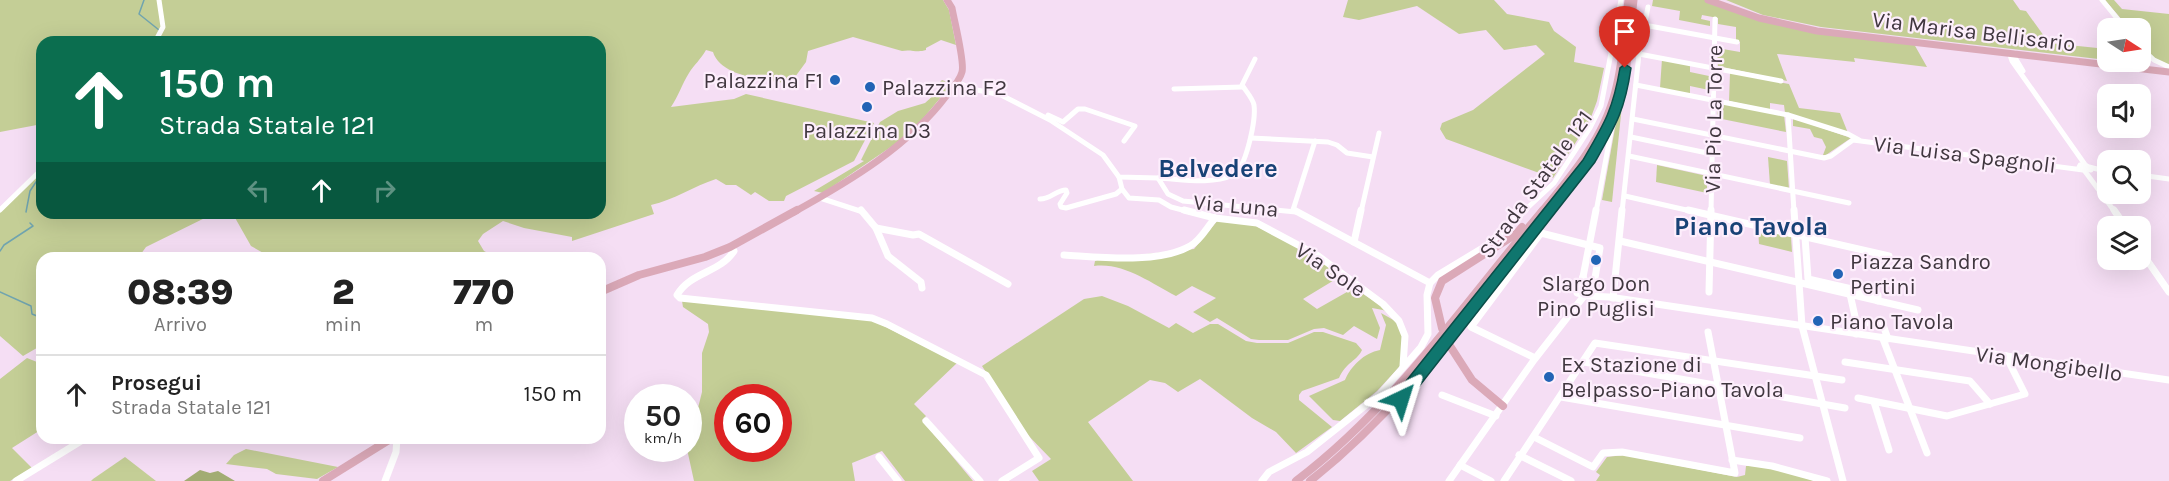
<!DOCTYPE html>
<html lang="it">
<style>
body{margin:0;font-family:Karla,sans-serif;background:#f6f6f6;color:#222;height:100vh;display:flex;flex-direction:column;font-size:22px;white-space:nowrap}
*{box-sizing:border-box;margin:0}
p{font-size:20px;color:#767676}
.icon{flex:none;width:33px;height:33px;fill:none;stroke:currentColor;stroke-width:2;stroke-linecap:round;stroke-linejoin:round}
.map{position:relative;flex:1;overflow:hidden}
.sheet{position:absolute;left:36px;top:252px;width:570px;height:192px;display:flex;flex-direction:column;background:#fff;border-radius:18px;box-shadow:0 6px 24px #0002}
.sheet>*{flex:none}
.guide{position:absolute;left:36px;top:36px;width:570px;height:183px;border-radius:18px;box-shadow:0 6px 24px #0002;background:#0b6e4f;color:#fff;overflow:hidden}
.needle{width:39px;rotate:102deg}
.buttons{position:absolute;left:2097px;top:18px;display:grid;gap:12px}
.buttons a{display:grid;place-items:center;width:54px;height:54px;border-radius:12px;background:#fff;box-shadow:0 6px 24px #0002;font-size:30px}
.speed{position:absolute;left:624px;top:384px;display:flex;gap:12px;font-size:30px;font-weight:700;text-align:center}
.speed>*{display:grid;place-content:center;width:78px;height:78px;border-radius:50%;background:#fff;box-shadow:0 6px 24px #0002;line-height:1}
.speed small{font-size:15px;font-weight:400}
.speed .limit{border:9px solid #d22;background:#fff;color:#111}
.pin{position:absolute;display:grid;place-items:center;width:51px;height:51px;color:#fff;margin:-62px -26px;border-radius:50% 50% 50% 0;rotate:-45deg;box-shadow:0 0 6px #0007}
.pin .icon{rotate:45deg}
.me{position:absolute;width:66px;margin:-33px;rotate:41deg;stroke-linejoin:round;filter:drop-shadow(0 0 4px #0008)}
.turn{display:flex;align-items:center;gap:21px;height:126px;padding:0 24px;font-size:27px}
.turn .icon{width:78px;height:78px;stroke-width:2.5}
.turn b{display:block;font-size:42px;line-height:51px}
.lanes{display:flex;align-items:center;height:57px;padding:0 24px;background:#0003;justify-content:center;gap:30px;direction:ltr}
.lanes .off{opacity:.35}
.eta{display:flex;justify-content:space-evenly;align-items:center;height:102px;text-align:center}
.eta b{font-size:36px;font-weight:800;line-height:42px}
ul{padding:0;list-style:none}
li{display:flex;align-items:center;gap:18px;height:78px;padding:0 24px;border-top:2px solid #e0e0e0}
li div{flex:1}
li b{display:block;font-size:22px}
li em{font-style:normal}
.map>svg:first-child{display:block}
.green{fill:#c4ce96;fill-rule:evenodd}
.forest{fill:#a2ac73}
.lines{fill:none;stroke-linecap:round;stroke-linejoin:round}
.stream{stroke:#70a4af;stroke-width:1.5}
.minor-far1{stroke:#fff;stroke-width:5}
.minor{stroke:#fff;stroke-width:7}
.major-far1{stroke:#dba9b8;stroke-width:7}
.major{stroke:#dba9b8;stroke-width:8}
.route{fill:#0f766e;stroke:#0a4d48;stroke-width:1.5}
.poi-dot{fill:#2264b5;stroke:#fdeefc;stroke-width:2}
.labels{text-anchor:middle;stroke-width:4.5;stroke-linejoin:round;paint-order:stroke}
.street-label{font-size:22px;fill:#40373f;stroke:#fdeefc}
.poi-label{font-size:22px;fill:#40373f;stroke:#fdeefc;text-anchor:start}
.quarter-label{font-size:26px;font-weight:bold;fill:#184276;stroke:#fdeefc}
</style>
<div class="map">
<svg width="2169" height="481" viewBox="0 0 2169 481">
<rect width="100%" height="100%" fill="#f5def4"/>
<!-- green -->
<g class="green">
<path d="M0,0h943l6,10 7,35 -15,-5 -15,8v2c-9,3 -15,-1 -24,1l-49,-14 -45,14 -2,11 -11,15 -5,-1 2,8c-23,-4 -71,-6 -79,-32l-7,-2c-5,9 -12,15 -17,23 -7,11 -11,24 -18,34l63,-8 12,-5 128,29 -20,38 -68,35 -2,5h-15l-14,-9 -4,3 -15,-10h-10l-10,-6c-22,7 -42,21 -65,26l3,9 -82,27v-4l-48,-9 -21,-7 -20,13 -5,7 6,10 14,7h-226l-21,-12 -17,-30 -4,-3h370v-171h-558v82l-42,8z"/>
<path d="M1348,0h146l13,14 42,8 5,9 22,16 -2,15 30,6 -7,33 -7,19 -37,58 -107,-39 -6,-10 2,-6 31,-13 72,-56 -9,-9 -32,5 -18,-20 -27,4 -42,-28 -58,14 -16,-3z"/>
<path d="M1653,0h52l51,19 158,25 13,23 -73,-9 1,4 -78,-8 10,27 -69,-15 -1,-18 23,4v-10l-4,-1v-14l-18,-3v-6l-16,-3 -1,4 9,2v5l-31,-6 1,-9 -28,-5z"/>
<path d="M1726,0h287l7,10 6,1 23,32 58,6v11l-286,-33 -58,-12z"/>
<path d="M2105,0h9l8,9 47,5v52c-19,-8 -28,-17 -29,-38h-11z"/>
<path d="M1662,59l28,6v7l19,4v14l-19,-4v8l-30,-6z"/>
<path d="M1730,73l59,11 10,24 41,5 8,20 -63,-20 -1,-8 -14,-2v7l-41,-9z"/>
<path d="M942,80l10,4 -42,50 -87,59 -9,-2 50,-30 -3,-1 19,-38 18,-11 27,-8 20,-18 -5,-3z"/>
<path d="M1717,103l67,12 2,17 -69,-14z"/>
<path d="M1622,105l-10,97 -10,-2 13,-72z"/>
<path d="M1793,118l58,20 -25,17h-3l3,-8 -4,-8 -8,-2 -4,-8 -17,-3z"/>
<path d="M1768,157l19,4 2,28 -19,-4z"/>
<path d="M1657,165l50,11v17l-51,-11z"/>
<path d="M42,166v47h173l-69,34 -8,11h-96v87l-19,11 -23,-20v-128z"/>
<path d="M1218,220l34,4 57,29 32,23 -38,23 14,10 37,-21 29,19 10,9 -10,-6 -11,-2 8,20 -3,11 -23,-13 -11,9 -19,-7 -10,1 -26,11h-29l-8,-1 -34,-21 -7,4 -17,-10 23,-14 -24,-12 -16,10c-25,-13 -53,-34 -82,-30l1,-5 5,-2 94,-10z"/>
<path d="M1758,229l33,8 1,15 -33,-8z"/>
<path d="M1102,296l26,10 41,22 7,-5 17,10 17,-9h8l28,17 11,2h31l26,-11h9l33,11 6,7c-5,11 -16,12 -23,28l-37,13 -3,4v5l33,27 -36,26 -20,-21 -24,-14 -52,-39 -22,13 -13,-9 -15,-3 -62,42 45,59h-94l-7,-10 19,-12 -29,-30 -40,-63 102,-67z"/>
<path d="M682,301l190,19 85,43 -43,41 12,12 -4,4 51,61h-68l-23,-30 -30,12 3,18h-161l-7,-32 1,-1 1,-25 8,-11 5,-20v-39l7,-21 -1,-8 -25,-17zM728,398h50v50h-50z"/>
<path d="M1381,313l16,9 6,16 -2,27 -24,26 -37,30 -7,-1 -24,-24 36,-16c6,-14 19,-27 35,-30l6,-25z"/>
<path d="M27,358l15,6v65l-30,19 20,20 -22,13h-10v-102z"/>
<path d="M246,449l92,18 -21,12 -41,-5 -9,-5 -41,-5 8,-9z"/>
<path d="M1624,455l113,22 8,-2 1,-9c23,-1 47,8 68,15h-218l4,-6 -4,-3 11,-15z"/>
<path d="M125,457l31,24h-65l2,-2z"/>
</g>
<!-- forest -->
<path class="forest" d="M200,470l10,3 8,-2 17,10h-51z"/>
<g class="lines">
<!-- stream -->
<g class="stream">
<path d="M144,0l-5,14 20,16"/>
<path d="M26,212l4,-21 12,-18"/>
<path d="M0,251l4,-6 29,-19 -3,-3"/>
<path d="M0,292l31,14 1,8 10,4"/>
</g>
<!-- minor-far1 -->
<g class="minor-far1">
<path d="M2102,0l23,28"/>
<path d="M1644,25l93,17"/>
<path d="M155,42l8,-15 -4,-27"/>
<path d="M2140,47l14,13 15,7"/>
<path d="M2009,53l5,3 9,15"/>
<path d="M2015,53l-5,2 2,6 74,105"/>
<path d="M1639,54l142,27"/>
<path d="M2130,64l15,-1 2,-3 -5,-8"/>
<path d="M957,82l15,7 29,6 49,25 53,35 16,22 39,1 10,16 15,7 113,11"/>
<path d="M1636,85l152,30 60,19 11,6"/>
<path d="M1174,89l68,-2"/>
<path d="M1048,115l15,7 15,-13h7l50,17 -11,15"/>
<path d="M1788,115l6,97"/>
<path d="M1633,119l191,39 7,-2 22,-16 230,30"/>
<path d="M1631,137l81,17"/>
<path d="M1251,138l77,4 9,3 10,8 26,4"/>
<path d="M1629,156l220,47"/>
<path d="M2080,165l7,1 4,4 -12,-3z"/>
<path d="M2089,167l16,4"/>
<path d="M2084,170l31,42"/>
<path d="M2140,175l29,4"/>
<path d="M1119,177l3,12 7,9 30,2 12,7 19,5"/>
<path d="M1158,178c23,1 53,7 75,-3 13,-6 23,-55 21,-70 -1,-6 -8,-14 -12,-20l13,-26"/>
<path d="M1625,196l70,16"/>
<path d="M820,198l43,14"/>
<path d="M1040,199c11,0 16,-9 26,-9l1,3 -7,11 1,3 5,1 50,-14 6,-5"/>
<path d="M0,210l42,-41"/>
<path d="M1293,210l22,-69"/>
<path d="M1361,212l18,-79"/>
<path d="M1523,212l31,-29 36,-55 11,-22 20,-106"/>
<path d="M1596,212l17,-91"/>
<path d="M1622,212l17,-158 9,-47"/>
<path d="M1711,212l4,-193"/>
</g>
<!-- minor -->
<g class="minor">
<path d="M861,210l15,18 37,7 6,-1 89,50"/>
<path d="M1184,210l31,8 42,5 60,32 66,49 16,17 6,15 -2,30"/>
<path d="M1294,210l136,73"/>
<path d="M1688,210l201,46"/>
<path d="M1794,210l8,116 41,155"/>
<path d="M2114,210l11,16"/>
<path d="M876,228l12,28 33,26 1,6"/>
<path d="M1805,237l3,42 70,16v6"/>
<path d="M1620,241l298,69"/>
<path d="M1354,242l7,-32"/>
<path d="M730,247l4,4c-14,22 -44,21 -57,44l3,3 192,20 15,6 99,51 53,83 -37,23"/>
<path d="M2140,250l29,42"/>
<path d="M1064,255c36,2 95,9 126,-9 11,-6 17,-19 25,-28"/>
<path d="M1583,277l6,14 -1,4 -11,-2 3,-6 7,1"/>
<path d="M1578,288l5,-11 13,-67"/>
<path d="M1709,292l2,-82"/>
<path d="M1850,294l6,27 -3,1 3,12"/>
<path d="M1587,296l22,1 560,83"/>
<path d="M1613,298l9,-88"/>
<path d="M1856,321l27,4 5,14"/>
<path d="M1883,339l44,114"/>
<path d="M1535,358l-64,-31 70,-94 59,15 -5,30"/>
<path d="M1584,362l261,46"/>
<path d="M1845,362l125,19 20,23"/>
<path d="M1442,395l54,21"/>
<path d="M1561,397l239,41"/>
<path d="M1858,398l89,18 78,-22 -19,-38"/>
<path d="M1874,402l15,48"/>
<path d="M926,421l54,60"/>
<path d="M1534,437l59,30 10,-14 19,-1 113,21 -27,-141"/>
<path d="M1519,455l52,26"/>
<path d="M879,457l19,24"/>
<path d="M1732,460l40,6 55,15"/>
<path d="M1460,465l31,16"/>
<path d="M16,481l70,-43"/>
<path d="M385,481l11,-29 1,-14"/>
<path d="M1262,481l7,-9 38,-20 73,-58 41,-47 7,-13 -1,-39 3,-12 8,-8 48,-29 39,-36"/>
<path d="M1449,481l85,-121 50,-64"/>
<path d="M1504,481l91,-138 247,37"/>
</g>
<!-- major-far1 -->
<g class="major-far1">
<path d="M1708,0l51,18 58,13 352,41"/>
<path d="M794,212c56,-31 115,-66 153,-117 6,-7 13,-15 15,-23 3,-10 -8,-52 -10,-64l-5,-8"/>
<path d="M1541,212c30,-36 63,-75 74,-121 8,-30 9,-61 13,-91"/>
<path d="M1550,212c27,-33 56,-68 69,-110 10,-33 11,-68 15,-102"/>
</g>
<!-- major -->
<g class="major">
<path d="M600,292l39,-17 66,-18 25,-10 67,-37"/>
<path d="M1442,328l-7,-30 7,-17 74,-47 6,-7"/>
<path d="M1450,346l22,34 31,26"/>
<path d="M323,481l69,-43"/>
<path d="M1296,481c101,-77 166,-175 247,-271"/>
<path d="M1310,481c99,-78 162,-175 241,-271"/>
</g>
</g>
<!-- route -->
<path class="route" d="M1625,64l6,4c-6,42 -15,57 -36,94l-189,241h-11l-2,-4 2,-4 188,-235c21,-36 30,-50 37,-92z"/>
<!-- markers -->
<g class="poi-dot">
<circle cx="835" cy="80" r="6"/>
<circle cx="870" cy="87" r="6"/>
<circle cx="867" cy="107" r="6"/>
<circle cx="1596" cy="260" r="6"/>
<circle cx="1838" cy="274" r="6"/>
<circle cx="1818" cy="321" r="6"/>
<circle cx="1549" cy="377" r="6"/>
</g>
<g class="labels">
<!-- street labels -->
<g class="street-label">
<text transform="translate(1974 31) rotate(7)" y="8">Via Marisa Bellisario</text>
<text transform="translate(1713 119) rotate(-89)" y="8">Via Pio La Torre</text>
<text transform="translate(1965 154) rotate(7)" y="8">Via Luisa Spagnoli</text>
<text transform="translate(1535 184) rotate(-54)" y="8">Strada Statale 121</text>
<text transform="translate(1236 205) rotate(5)" y="8">Via Luna</text>
<text transform="translate(1331 269) rotate(34)" y="8">Via Sole</text>
<text transform="translate(2049 363) rotate(8)" y="8">Via Mongibello</text>
</g>
<!-- poi labels -->
<g class="poi-label">
<text x="823" y="88" text-anchor="end">Palazzina F1</text>
<text x="882" y="95">Palazzina F2</text>
<text x="867" y="138" text-anchor="middle">Palazzina D3</text>
<text x="1850" y="269">Piazza Sandro<tspan x="1850" dy="25">Pertini</tspan></text>
<text x="1596" y="291" text-anchor="middle">Slargo Don<tspan x="1596" dy="25">Pino Puglisi</tspan></text>
<text x="1830" y="329">Piano Tavola</text>
<text x="1561" y="372">Ex Stazione di<tspan x="1561" dy="25">Belpasso-Piano Tavola</tspan></text>
</g>
<!-- quarter labels -->
<g class="quarter-label">
<text x="1218" y="177">Belvedere</text>
<text x="1751" y="235">Piano Tavola</text>
</g>
</g>
</svg>
<div class="buttons">
<a><svg class="needle" viewBox="-14 -14 28 28"><path d="M0-13l5 13h-10z" fill="#e53935"/><path d="M0 13l5-13h-10z" fill="#767676"/></svg></a>
<a><svg class="icon" aria-label="sound" viewBox="0 0 24 24"><path d="M4 9h4l5-4v14l-5-4H4zM17 9q2 3 0 6"/></svg></a>
<a><svg class="icon" aria-label="search" viewBox="0 0 24 24"><circle cx="10" cy="10" r="6"/><path d="M15 15l6 6"/></svg></a>
<a><svg class="icon" aria-label="layers" viewBox="0 0 24 24"><path d="M12 4l9 5-9 5-9-5zM3 14l9 5 9-5"/></svg></a>
</div>
<div class="speed"><div>50<small>km/h</small></div><div class="limit">60</div></div>
<div class="pin" style="left:1625px;top:68px;background:#d93025"><svg class="icon" aria-label="arrive" viewBox="0 0 24 24"><path d="M6 21V4h12l-3 4 3 4H6"/></svg></div>
<svg class="me" style="left:1401px;top:399px" viewBox="-20 -20 40 40"><path d="M0-17L14 15 0 8-14 15z" fill="#0f766e" stroke="#fff" stroke-width="4"/></svg>
<div class="guide">
<div class="turn"><svg class="icon" aria-label="ahead" viewBox="0 0 24 24"><path d="M12 20V5M6 11l6-6 6 6"/></svg><div><b>150 m</b>Strada Statale 121</div></div>
<div class="lanes"><svg class="icon off" aria-label="left" viewBox="0 0 24 24"><path d="M17 20v-9H6M10 6l-5 5 5 5"/></svg><svg class="icon" aria-label="ahead" viewBox="0 0 24 24"><path d="M12 20V5M6 11l6-6 6 6"/></svg><svg class="icon off" aria-label="right" viewBox="0 0 24 24"><path d="M7 20v-9h11M14 6l5 5-5 5"/></svg></div>
</div>
<section class="sheet">
<div class="eta">
<div><b>08:39</b><p>Arrivo</p></div>
<div><b>2</b><p>min</p></div>
<div><b>770</b><p>m</p></div>
</div>
<ul>
<li><svg class="icon" aria-label="ahead" viewBox="0 0 24 24"><path d="M12 20V5M6 11l6-6 6 6"/></svg><div><b>Prosegui</b><p>Strada Statale 121</p></div><em>150 m</em></li>
</ul>
</section>
</div>
